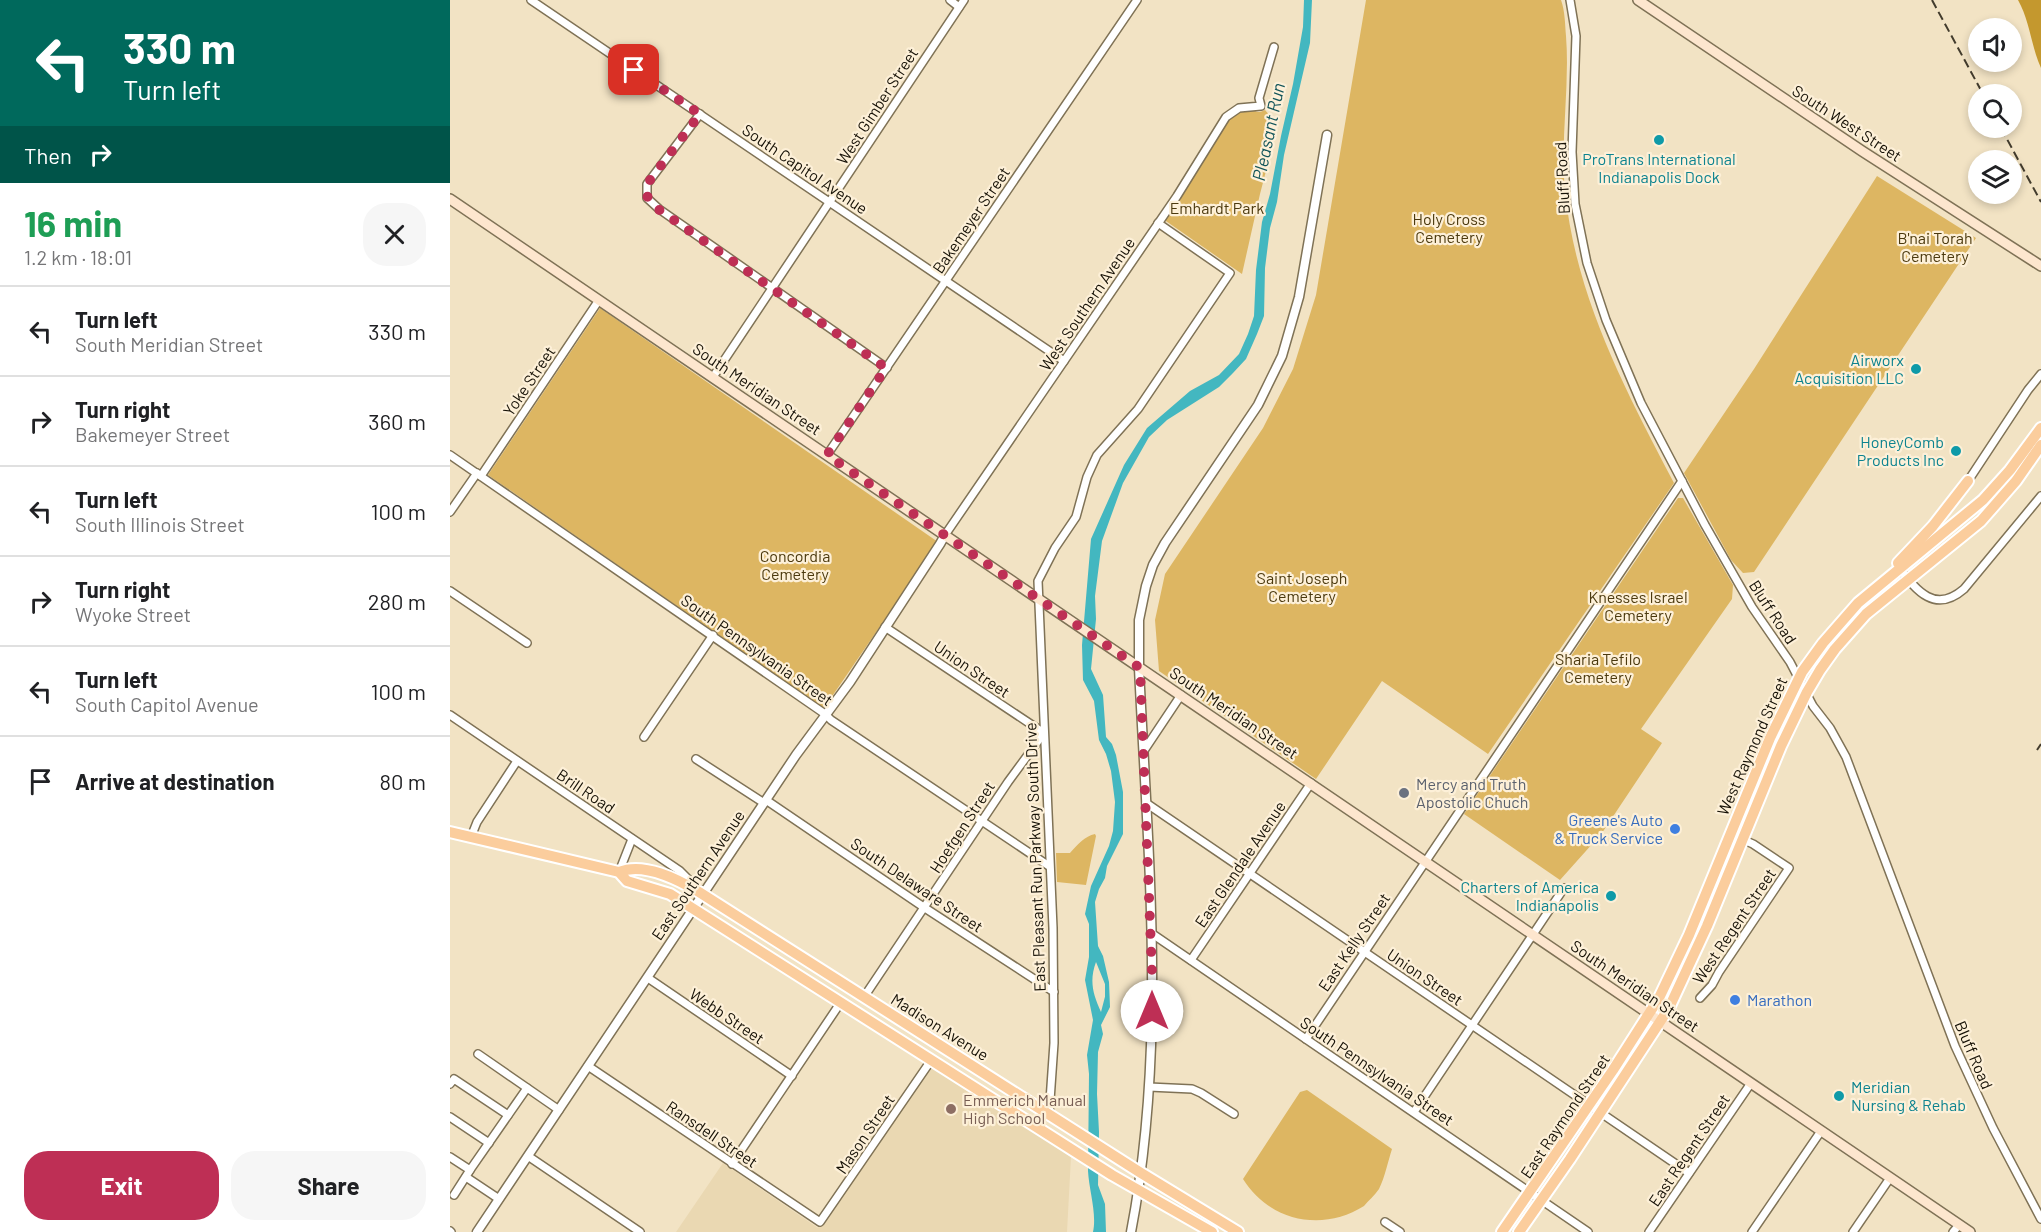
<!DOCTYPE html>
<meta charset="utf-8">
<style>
body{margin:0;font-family:Barlow,sans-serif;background:#f6f6f6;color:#202124;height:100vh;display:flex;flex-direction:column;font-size:22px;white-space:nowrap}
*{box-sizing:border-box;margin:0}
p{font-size:20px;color:#757577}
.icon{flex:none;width:33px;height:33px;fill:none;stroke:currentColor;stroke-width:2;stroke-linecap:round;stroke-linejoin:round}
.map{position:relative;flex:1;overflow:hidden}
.details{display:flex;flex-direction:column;background:#fff;width:450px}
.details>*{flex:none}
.top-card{background:#00695c;color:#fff;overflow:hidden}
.fabs{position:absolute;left:1518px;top:18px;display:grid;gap:12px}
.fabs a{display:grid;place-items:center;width:54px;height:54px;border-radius:50%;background:#fff;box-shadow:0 3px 9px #0003;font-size:30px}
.pin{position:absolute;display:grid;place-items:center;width:51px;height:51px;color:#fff;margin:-26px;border-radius:12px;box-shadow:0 3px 9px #0006}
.me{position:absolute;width:66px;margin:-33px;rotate:0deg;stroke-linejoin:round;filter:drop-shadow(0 0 4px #0008)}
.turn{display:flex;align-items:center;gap:21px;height:126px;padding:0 24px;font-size:27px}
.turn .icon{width:78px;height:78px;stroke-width:2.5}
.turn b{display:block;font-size:42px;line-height:51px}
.then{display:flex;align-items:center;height:57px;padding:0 24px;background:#0003;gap:12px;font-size:22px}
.round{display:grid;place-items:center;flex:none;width:63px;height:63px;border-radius:24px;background:#f6f6f6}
.headline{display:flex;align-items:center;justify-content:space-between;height:102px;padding:0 24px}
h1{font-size:36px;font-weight:700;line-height:45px;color:#1e9e55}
.action{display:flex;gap:12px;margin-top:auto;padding:12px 24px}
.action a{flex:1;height:69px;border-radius:24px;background:#be2f55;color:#fff;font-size:24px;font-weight:700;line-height:69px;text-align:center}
.action a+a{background:#f6f6f6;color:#202124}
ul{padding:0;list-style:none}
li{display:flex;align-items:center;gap:18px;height:90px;padding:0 24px;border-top:2px solid #e0e0e0}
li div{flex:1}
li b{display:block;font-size:22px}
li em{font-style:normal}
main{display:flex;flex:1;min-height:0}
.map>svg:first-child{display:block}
.built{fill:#ead8b2}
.green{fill:#ddb662}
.forest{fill:#c4982e}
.water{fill:#43b7c0;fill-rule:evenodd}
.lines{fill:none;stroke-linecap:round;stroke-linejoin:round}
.stream{stroke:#43b7c0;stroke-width:2}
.minor-casing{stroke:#7f7256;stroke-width:10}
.tertiary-casing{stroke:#7f7256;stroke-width:11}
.secondary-casing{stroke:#7f7256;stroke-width:12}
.primary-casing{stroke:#fff;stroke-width:14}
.minor{stroke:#fff;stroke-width:7}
.tertiary{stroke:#fff;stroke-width:8}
.secondary{stroke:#fde6ce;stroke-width:9}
.primary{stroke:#fbcd9d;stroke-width:10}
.rail{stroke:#433c2d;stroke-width:2;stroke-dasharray:9 4.5;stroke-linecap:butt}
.route{stroke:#be2f55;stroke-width:10;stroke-dasharray:0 18}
.culture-dot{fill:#0f9aa8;stroke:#fdf0d8;stroke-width:2}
.worship-dot{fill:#6b7280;stroke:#fdf0d8;stroke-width:2}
.shop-dot{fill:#3f7fe0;stroke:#fdf0d8;stroke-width:2}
.education-dot{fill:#8d6e63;stroke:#fdf0d8;stroke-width:2}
.labels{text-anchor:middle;stroke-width:4.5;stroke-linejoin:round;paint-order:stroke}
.street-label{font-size:16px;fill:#161106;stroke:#fdf0d8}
.culture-label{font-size:16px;fill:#0d838f;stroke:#fdf0d8;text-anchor:end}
.park-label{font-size:16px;fill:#4b390e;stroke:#fdf0d8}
.worship-label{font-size:16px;fill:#5b616d;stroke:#fdf0d8;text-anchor:start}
.shop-label{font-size:16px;fill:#366cbe;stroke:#fdf0d8;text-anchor:end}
.education-label{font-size:16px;fill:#785e54;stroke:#fdf0d8;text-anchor:start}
.water-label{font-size:18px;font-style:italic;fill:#13555a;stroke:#fdf0d8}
</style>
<main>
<section class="details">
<div class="top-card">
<div class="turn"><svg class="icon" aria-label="left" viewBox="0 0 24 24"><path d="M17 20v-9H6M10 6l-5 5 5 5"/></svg><div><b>330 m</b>Turn left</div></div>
<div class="then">Then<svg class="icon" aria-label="right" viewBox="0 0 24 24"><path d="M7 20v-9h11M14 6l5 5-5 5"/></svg></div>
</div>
<div class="headline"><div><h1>16 min</h1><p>1.2 km · 18:01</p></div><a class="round"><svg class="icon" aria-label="close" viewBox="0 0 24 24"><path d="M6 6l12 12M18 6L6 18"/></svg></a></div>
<ul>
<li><svg class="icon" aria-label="left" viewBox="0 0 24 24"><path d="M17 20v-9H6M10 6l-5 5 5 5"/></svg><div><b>Turn left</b><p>South Meridian Street</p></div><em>330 m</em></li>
<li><svg class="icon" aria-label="right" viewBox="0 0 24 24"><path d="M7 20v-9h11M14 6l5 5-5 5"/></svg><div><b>Turn right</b><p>Bakemeyer Street</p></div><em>360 m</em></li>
<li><svg class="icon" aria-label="left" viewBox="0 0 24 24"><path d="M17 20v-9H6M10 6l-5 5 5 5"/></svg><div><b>Turn left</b><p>South Illinois Street</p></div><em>100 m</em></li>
<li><svg class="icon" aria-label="right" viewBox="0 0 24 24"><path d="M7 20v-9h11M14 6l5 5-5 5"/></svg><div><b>Turn right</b><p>Wyoke Street</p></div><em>280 m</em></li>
<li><svg class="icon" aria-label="left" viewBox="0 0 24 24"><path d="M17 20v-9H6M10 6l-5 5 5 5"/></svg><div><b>Turn left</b><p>South Capitol Avenue</p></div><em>100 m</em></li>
<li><svg class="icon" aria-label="arrive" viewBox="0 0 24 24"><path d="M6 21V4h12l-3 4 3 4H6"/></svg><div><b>Arrive at destination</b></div><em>80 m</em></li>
</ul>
<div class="action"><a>Exit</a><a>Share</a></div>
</section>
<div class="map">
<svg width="1591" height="1232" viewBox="0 0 1591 1232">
<rect width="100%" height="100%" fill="#f2e3c4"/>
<!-- built -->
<path class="built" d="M483,1062l138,95 -4,75h-391l47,-69 95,65z"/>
<!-- green -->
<g class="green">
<path d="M916,0h195c4,11 4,24 5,36 4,51 -6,103 -1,155 11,107 60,198 109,292l-186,271 -106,-73 -66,98 -157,-108 -4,-51 10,-46 98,-146 30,-59 23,-74z"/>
<path d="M802,108c4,5 7,5 13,2l6,7 3,23 -14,54 -18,80 -79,-55 61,-96 11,-12z"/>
<path d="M1427,176l99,62 -222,334 -11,1 -12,-13 -47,-87 70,-104z"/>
<path d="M150,308l338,234 -114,166 -336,-233z"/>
<path d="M1228,498h5l50,87 -1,14 -91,130 21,14 -60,90 -42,47 -96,-66z"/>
<path d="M645,834l1,2 -10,49 -29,-3 -1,-29h14c7,-8 15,-17 25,-19z"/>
<path d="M857,1090l85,59c-4,12 -7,28 -13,40 -4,6 -11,12 -15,17 -41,26 -94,16 -121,-27l57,-87z"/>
</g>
<!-- forest -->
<path class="forest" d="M1568,0h23v68c-10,-22 -11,-47 -23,-68z"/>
<!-- water -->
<path class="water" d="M854,0h8l-2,43 -26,112 -7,47 -7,26 -5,40 -1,48 -7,18 -11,25 -13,14 -14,14 -52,33 -18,17 -26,46 -21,58 -7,55 1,23 -5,50 12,26 3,42 6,7 4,11 7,37v42l-16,32 -2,12 -6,11 -4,13 3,44 5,10 6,26 1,25 -9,18 2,9 -5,18 -1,42 2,38 -1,53 7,19 1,28h-13c4,-18 -4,-42 -5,-61l1,-97 -2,-19 6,-35 -8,-40 4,-23v-33l-4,-10 6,-28 18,-40 4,-15 2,-29 -4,-31 -5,-17 -7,-14 -5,-39 -11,-21 -1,-35 9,-106 33,-74 23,-37 43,-37 29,-16 20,-21 9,-20 6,-18 2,-46 6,-48 8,-28 11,-58 12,-52 10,-57zM646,962l11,27 -6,23c-8,-18 -12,-31 -5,-50z"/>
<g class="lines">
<!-- stream -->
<path class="stream" d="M656,983v16"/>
<defs>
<g id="minor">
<path d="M81,0l533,361"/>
<path d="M500,0l9,7"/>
<path d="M1120,0l6,36 -4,116 3,52 12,59 19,57 35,83 64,122 47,82 38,55 23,44 17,22 16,29 109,289 38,82 48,91"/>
<path d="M250,114l-53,70v14l12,11 228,159"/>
<path d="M263,377l251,-377"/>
<path d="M0,455l375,259 6,6 218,146"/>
<path d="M377,455l310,-455"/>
<path d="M31,476l118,-176"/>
<path d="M1518,481l60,-91 13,-16"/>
<path d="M0,512l27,-39"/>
<path d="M495,535l232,-339 49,-79 13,-9 22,-2 -2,-8 15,-51"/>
<path d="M1449,568c18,23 36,46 65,21l77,-93"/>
<path d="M0,591l77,52"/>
<path d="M0,715l230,156 17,17"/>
<path d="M194,737l69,-102"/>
<path d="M693,752l38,-57"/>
<path d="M246,759l68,44"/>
<path d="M316,800l159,108 129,84"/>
<path d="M696,803l543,370"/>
<path d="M21,837l6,-15 40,-61"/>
<path d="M169,872l13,-33"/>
<path d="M701,933l437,299"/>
<path d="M741,960l120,-177"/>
<path d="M198,978l144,98"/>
<path d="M414,997l144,-215 36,-49 -159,-106"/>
<path d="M1250,998l12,-13 7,-13 70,-104 -36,-24 -23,-10"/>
<path d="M856,1039l376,-558"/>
<path d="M28,1054l81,56"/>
<path d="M138,1066l232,156 112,-163"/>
<path d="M0,1084l4,-5 54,36"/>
<path d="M699,1087l43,2 9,4 33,21"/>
<path d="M964,1112l150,-224"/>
<path d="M599,1115l5,-72 -1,-115 -15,-347 17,-33 21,-31 11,-40 10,-22 41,-46 92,-136 -72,-50"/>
<path d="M0,1117l39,26"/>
<path d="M78,1156l112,76"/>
<path d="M0,1157l20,13 -16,25"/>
<path d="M282,1164l109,-162"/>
<path d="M20,1170l57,-82"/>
<path d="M16,1177l33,22"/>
<path d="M935,1222l15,10"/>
<path d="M0,1231l1,1"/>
<path d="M1199,1232l102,-149"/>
<path d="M1302,1232l69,-101"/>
<path d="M1403,1232l37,-54"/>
<path d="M1503,1232l6,-7"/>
</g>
<g id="tertiary">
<path d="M27,1232l319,-477 54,-73 90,-138 5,-9"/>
<path d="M681,1232c36,-186 17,-377 8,-564v-48l7,-34 7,-21 12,-22 93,-138 24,-49 17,-59 28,-162"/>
</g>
<g id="secondary">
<path d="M1188,0l224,151 179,115"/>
<path d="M0,199l1520,1033"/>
</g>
<g id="primary">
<path d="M1448,563l35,-37 35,-45"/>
<path d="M0,832l169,40 8,9 43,13 442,281 100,57"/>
<path d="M169,872c25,-10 58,7 80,20l442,281 97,59"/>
<path d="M1052,1232l111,-162 46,-72 30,-63 81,-197 32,-66 21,-29 35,-40 125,-103 27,-30 31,-42"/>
<path d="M1069,1232l51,-73 99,-151 38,-82 74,-180 26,-54 13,-22 15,-21 31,-35 115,-93 35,-40 25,-36"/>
</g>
</defs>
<!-- minor casing -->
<use href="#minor" class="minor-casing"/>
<!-- tertiary casing -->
<use href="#tertiary" class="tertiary-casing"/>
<!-- secondary casing -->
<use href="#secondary" class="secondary-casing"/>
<!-- primary casing -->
<use href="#primary" class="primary-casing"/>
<!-- minor -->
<use href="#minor" class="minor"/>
<!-- tertiary -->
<use href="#tertiary" class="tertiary"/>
<!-- secondary -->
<use href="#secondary" class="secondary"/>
<!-- primary -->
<use href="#primary" class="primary"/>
<!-- rail -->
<g class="rail">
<path d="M1482,0l51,94"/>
<path d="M1551,128l40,74"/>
<path d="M1587,750l4,-6"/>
</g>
</g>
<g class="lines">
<!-- route -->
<path class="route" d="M184,70l66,44 -53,70c-3,13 3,17 11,25l228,159 -59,87 313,213 12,305v38"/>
</g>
<!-- markers -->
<g class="culture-dot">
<circle cx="1209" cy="140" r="6"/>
<circle cx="1466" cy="369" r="6"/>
<circle cx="1506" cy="451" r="6"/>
<circle cx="1161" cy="896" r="6"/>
<circle cx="1389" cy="1096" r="6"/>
</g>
<circle class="worship-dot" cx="954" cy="793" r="6"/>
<g class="shop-dot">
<circle cx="1225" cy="829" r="6"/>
<circle cx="1285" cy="1000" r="6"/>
</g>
<circle class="education-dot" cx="501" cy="1109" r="6"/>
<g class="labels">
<!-- street labels -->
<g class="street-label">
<text transform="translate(427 106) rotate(-57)" y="6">West Gimber Street</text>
<text transform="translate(1397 123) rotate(33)" y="6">South West Street</text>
<text transform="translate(355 169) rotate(34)" y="6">South Capitol Avenue</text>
<text transform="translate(1112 178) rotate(-93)" y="6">Bluff Road</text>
<text transform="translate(521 220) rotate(-56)" y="6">Bakemeyer Street</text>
<text transform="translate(637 304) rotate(-56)" y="6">West Southern Avenue</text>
<text transform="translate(79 381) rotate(-56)" y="6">Yoke Street</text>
<text transform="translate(307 389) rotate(34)" y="6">South Meridian Street</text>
<text transform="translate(1323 612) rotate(57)" y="6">Bluff Road</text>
<text transform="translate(307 650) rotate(35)" y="6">South Pennsylvania Street</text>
<text transform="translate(522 669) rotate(34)" y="6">Union Street</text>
<text transform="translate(784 713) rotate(34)" y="6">South Meridian Street</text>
<text transform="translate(1302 746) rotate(-66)" y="6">West Raymond Street</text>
<text transform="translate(136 791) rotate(34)" y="6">Brill Road</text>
<text transform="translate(512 827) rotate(-57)" y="6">Hoefgen Street</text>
<text transform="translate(585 857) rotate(-92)" y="6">East Pleasant Run Parkway South Drive</text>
<text transform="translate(790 864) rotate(-56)" y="6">East Glendale Avenue</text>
<text transform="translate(248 875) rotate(-56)" y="6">East Southern Avenue</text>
<text transform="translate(467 885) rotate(34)" y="6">South Delaware Street</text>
<text transform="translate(1284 926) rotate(-56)" y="6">West Regent Street</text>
<text transform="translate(904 942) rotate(-56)" y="6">East Kelly Street</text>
<text transform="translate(975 977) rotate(34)" y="6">Union Street</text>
<text transform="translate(1185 986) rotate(34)" y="6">South Meridian Street</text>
<text transform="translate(277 1016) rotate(34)" y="6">Webb Street</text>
<text transform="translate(490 1027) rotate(32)" y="6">Madison Avenue</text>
<text transform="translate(1524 1055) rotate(67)" y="6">Bluff Road</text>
<text transform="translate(927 1071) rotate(34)" y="6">South Pennsylvania Street</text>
<text transform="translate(1115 1116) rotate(-56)" y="6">East Raymond Street</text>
<text transform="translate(262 1134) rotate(34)" y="6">Ransdell Street</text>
<text transform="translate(415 1134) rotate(-56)" y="6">Mason Street</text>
<text transform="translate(1239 1150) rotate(-56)" y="6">East Regent Street</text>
</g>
<!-- culture labels -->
<g class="culture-label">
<text x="1209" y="165" text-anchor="middle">ProTrans International<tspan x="1209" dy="18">Indianapolis Dock</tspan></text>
<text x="1454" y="366">Airworx<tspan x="1454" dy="18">Acquisition LLC</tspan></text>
<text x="1494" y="448">HoneyComb<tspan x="1494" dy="18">Products Inc</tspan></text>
<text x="1149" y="893">Charters of America<tspan x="1149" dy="18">Indianapolis</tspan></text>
<text x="1401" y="1093" text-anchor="start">Meridian<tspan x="1401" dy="18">Nursing &amp; Rehab</tspan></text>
</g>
<!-- park labels -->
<g class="park-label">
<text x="767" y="214">Emhardt Park</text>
<text x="999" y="225">Holy Cross<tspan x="999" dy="18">Cemetery</tspan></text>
<text x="1485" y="244">B'nai Torah<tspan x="1485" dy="18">Cemetery</tspan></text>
<text x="345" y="562">Concordia<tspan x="345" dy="18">Cemetery</tspan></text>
<text x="852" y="584">Saint Joseph<tspan x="852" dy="18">Cemetery</tspan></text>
<text x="1188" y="603">Knesses Israel<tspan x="1188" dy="18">Cemetery</tspan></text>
<text x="1148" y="665">Sharia Tefilo<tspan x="1148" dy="18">Cemetery</tspan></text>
</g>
<!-- worship labels -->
<g class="worship-label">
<text x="966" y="790">Mercy and Truth<tspan x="966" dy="18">Apostolic Chuch</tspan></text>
</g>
<!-- shop labels -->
<g class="shop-label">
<text x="1213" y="826">Greene's Auto<tspan x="1213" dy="18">&amp; Truck Service</tspan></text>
<text x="1297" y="1006" text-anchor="start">Marathon</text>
</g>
<!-- education labels -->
<g class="education-label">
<text x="513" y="1106">Emmerich Manual<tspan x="513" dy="18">High School</tspan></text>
</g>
<!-- water labels -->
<g class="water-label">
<text transform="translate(819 132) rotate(-78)" y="6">Pleasant Run</text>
</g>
</g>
</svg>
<div class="fabs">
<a><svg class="icon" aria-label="sound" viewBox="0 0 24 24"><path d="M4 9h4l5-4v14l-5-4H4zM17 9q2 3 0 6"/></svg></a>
<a><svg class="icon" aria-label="search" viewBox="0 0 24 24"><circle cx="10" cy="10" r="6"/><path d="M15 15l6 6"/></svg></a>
<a><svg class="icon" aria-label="layers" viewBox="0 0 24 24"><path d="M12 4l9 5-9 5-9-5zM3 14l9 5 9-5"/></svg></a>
</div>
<div class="pin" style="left:184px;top:70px;background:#d93025"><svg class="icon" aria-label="arrive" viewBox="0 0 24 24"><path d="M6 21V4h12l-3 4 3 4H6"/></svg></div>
<svg class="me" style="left:702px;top:1011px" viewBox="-20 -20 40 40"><circle r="19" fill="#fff"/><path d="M0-13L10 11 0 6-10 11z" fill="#be2f55"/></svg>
</div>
</main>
